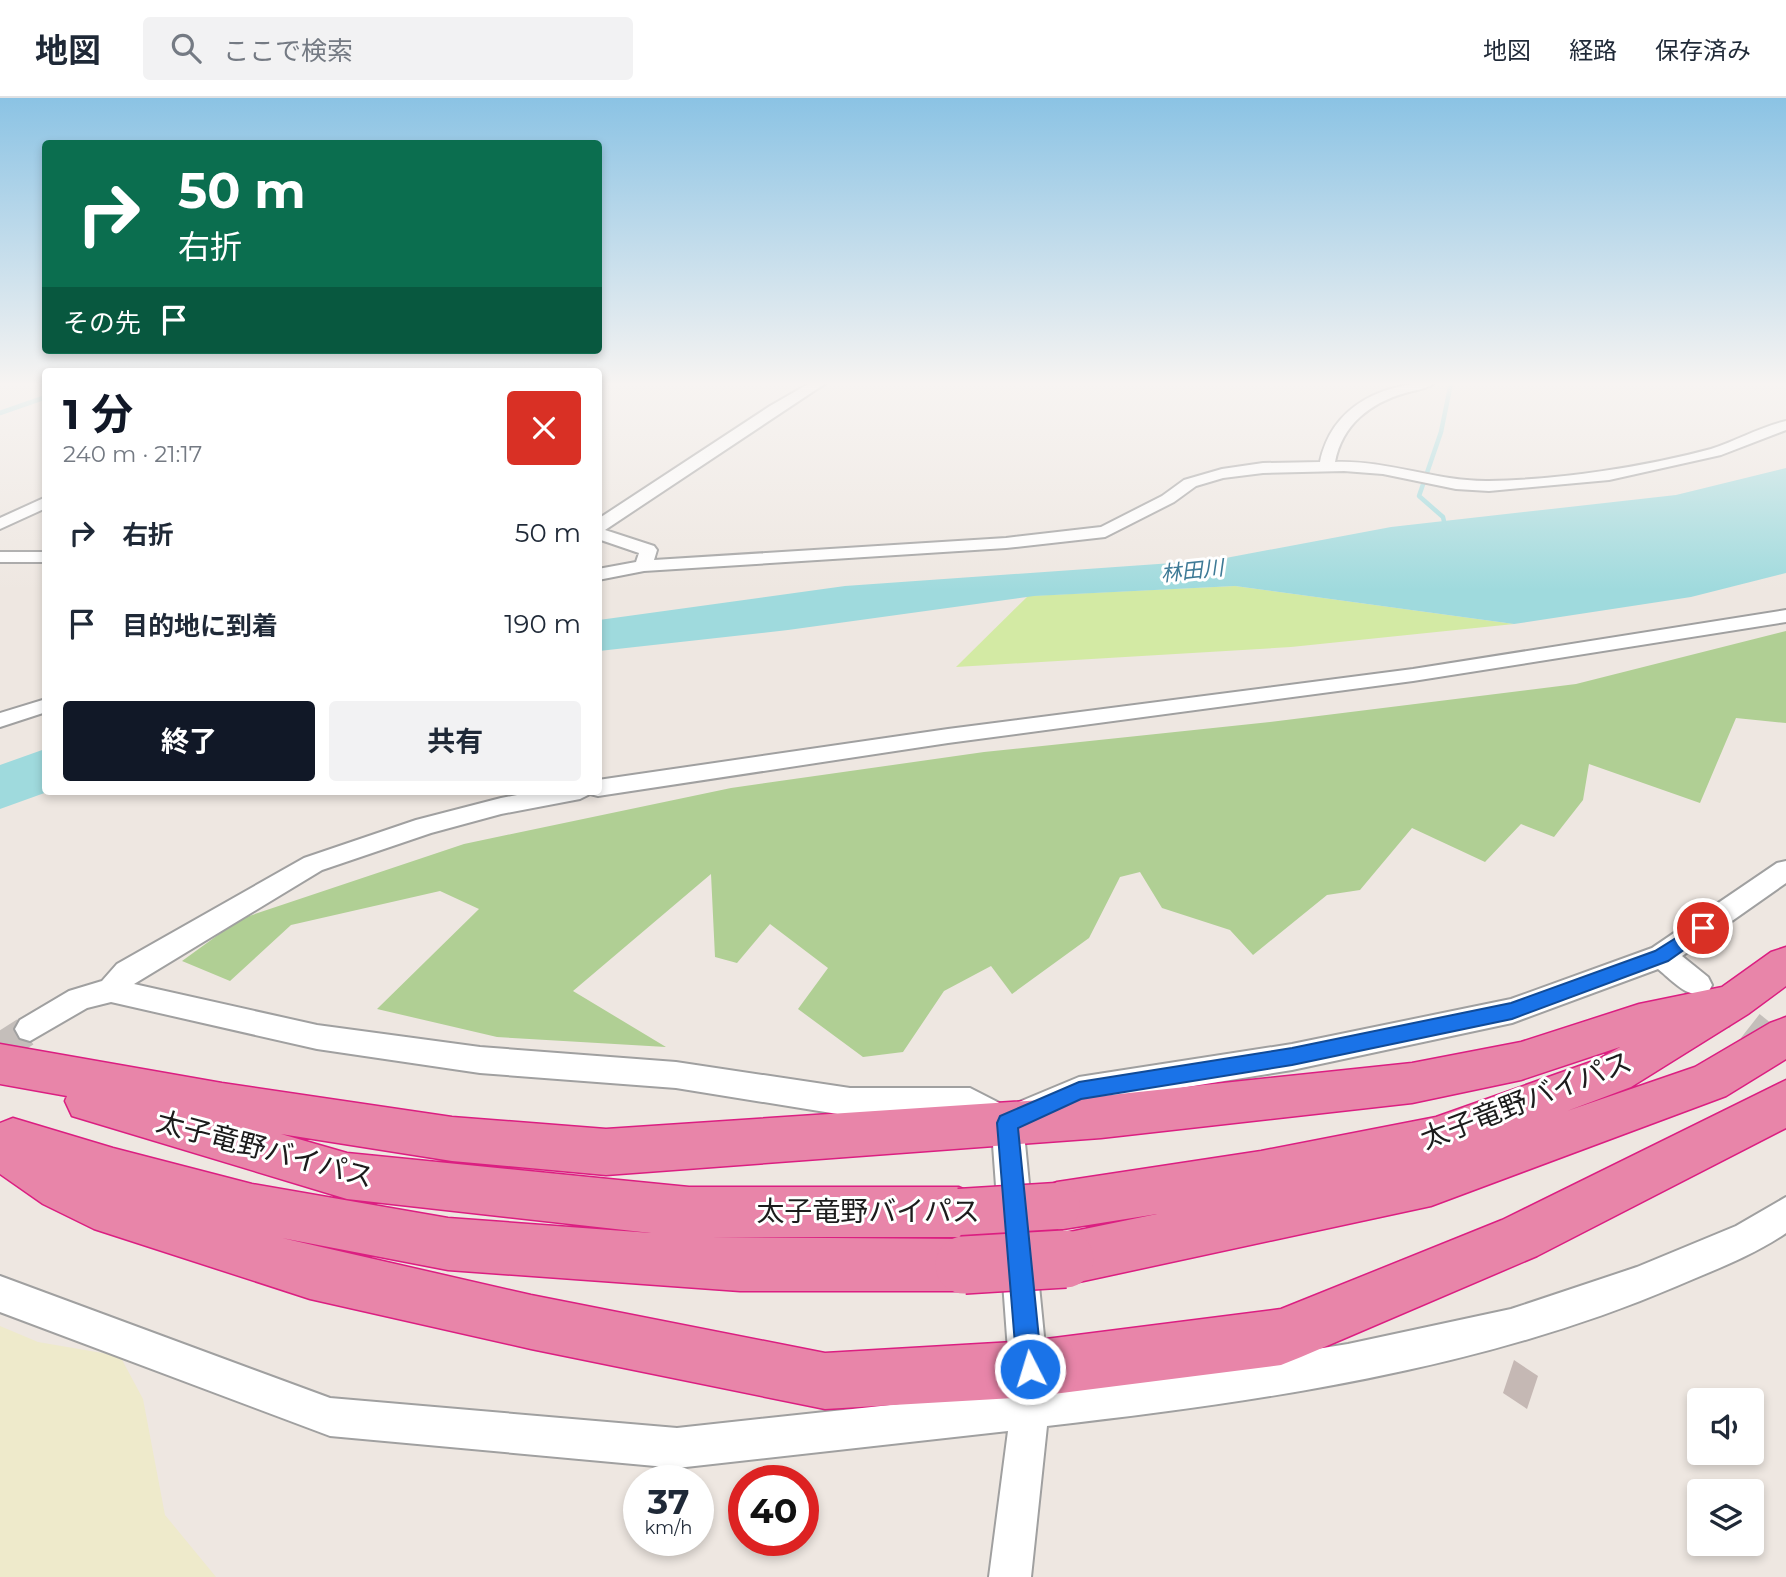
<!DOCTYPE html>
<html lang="ja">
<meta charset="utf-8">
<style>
body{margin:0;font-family:Montserrat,"Noto Sans JP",sans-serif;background:#f2f2f3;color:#1f2937;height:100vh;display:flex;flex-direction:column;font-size:26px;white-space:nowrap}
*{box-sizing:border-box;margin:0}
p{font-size:23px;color:#747a83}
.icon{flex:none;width:38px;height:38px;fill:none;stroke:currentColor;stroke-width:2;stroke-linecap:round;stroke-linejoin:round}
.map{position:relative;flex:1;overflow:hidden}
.drawer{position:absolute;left:42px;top:270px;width:560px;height:427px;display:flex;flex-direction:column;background:#fff;border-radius:7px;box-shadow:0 4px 10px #0003}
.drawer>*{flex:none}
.hud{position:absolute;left:42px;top:42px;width:560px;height:214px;border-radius:7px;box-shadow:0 4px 10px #0003;background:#0b6e4f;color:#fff;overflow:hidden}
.buttons{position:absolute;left:1687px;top:1290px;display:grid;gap:14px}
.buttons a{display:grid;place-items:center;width:77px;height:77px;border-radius:7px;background:#fff;box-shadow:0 4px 10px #0003;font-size:35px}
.speed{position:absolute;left:623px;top:1367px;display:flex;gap:14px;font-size:35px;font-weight:700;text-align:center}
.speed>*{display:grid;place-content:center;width:91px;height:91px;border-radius:50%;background:#fff;box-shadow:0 4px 10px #0003;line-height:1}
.speed small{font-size:18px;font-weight:400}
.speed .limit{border:10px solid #d22;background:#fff;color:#111}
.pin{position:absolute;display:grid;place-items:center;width:60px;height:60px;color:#fff;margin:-30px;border:4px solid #fff;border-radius:50%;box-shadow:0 2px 7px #0007}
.me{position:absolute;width:77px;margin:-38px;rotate:355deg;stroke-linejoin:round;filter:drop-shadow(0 0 5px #0008)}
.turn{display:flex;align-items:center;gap:24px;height:147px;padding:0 21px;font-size:32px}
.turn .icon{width:91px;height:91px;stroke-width:2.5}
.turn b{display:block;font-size:49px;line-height:60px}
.then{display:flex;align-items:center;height:66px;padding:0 21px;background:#0003;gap:14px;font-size:26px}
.round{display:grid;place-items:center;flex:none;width:74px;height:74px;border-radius:7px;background:#f2f2f3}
.headline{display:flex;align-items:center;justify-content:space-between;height:119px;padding:0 21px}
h1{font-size:42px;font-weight:700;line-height:52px;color:#111827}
.button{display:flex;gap:14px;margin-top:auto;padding:14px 21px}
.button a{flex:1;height:80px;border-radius:7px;background:#111827;color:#fff;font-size:28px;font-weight:700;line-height:80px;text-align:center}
.button a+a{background:#f2f2f3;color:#1f2937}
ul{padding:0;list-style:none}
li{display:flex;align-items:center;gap:21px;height:91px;padding:0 21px}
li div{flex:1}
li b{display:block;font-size:26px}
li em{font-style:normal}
header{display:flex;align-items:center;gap:42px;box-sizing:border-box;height:98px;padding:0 35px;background:#fff;border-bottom:2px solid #e0e1e3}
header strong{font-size:33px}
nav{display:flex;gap:38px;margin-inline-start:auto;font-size:24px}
.search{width:490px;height:63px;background:#f2f2f3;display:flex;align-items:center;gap:18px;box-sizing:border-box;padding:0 24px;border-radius:7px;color:#747a83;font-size:26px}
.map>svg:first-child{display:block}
.farmland{fill:#eeeacb}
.grass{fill:#d3eaa4}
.forest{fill:#b0cf94}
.water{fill:#9fdadd}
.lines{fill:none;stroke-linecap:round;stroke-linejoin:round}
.stream-far1{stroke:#9fdadd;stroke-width:4.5}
.stream{stroke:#9fdadd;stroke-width:5}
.building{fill:#c5b8b4}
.minor-tunnel{stroke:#c4beba;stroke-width:30;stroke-dasharray:30 15;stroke-linecap:butt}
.minor-casing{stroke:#a0a0a0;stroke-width:4}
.highway-casing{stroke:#db1e81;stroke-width:3}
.minor{fill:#fff;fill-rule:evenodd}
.highway{fill:#e885a9;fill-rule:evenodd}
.highway-bridge-far1-casing{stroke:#db1e81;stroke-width:49;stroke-linecap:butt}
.highway-bridge-casing{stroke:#db1e81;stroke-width:60;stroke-linecap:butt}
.highway-bridge-far1{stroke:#e885a9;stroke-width:46}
.highway-bridge{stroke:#e885a9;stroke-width:57}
.route{fill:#1a73e8;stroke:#114b97;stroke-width:2}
.labels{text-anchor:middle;stroke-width:6;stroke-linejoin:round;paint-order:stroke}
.far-water-label{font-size:21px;font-style:italic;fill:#3e7a96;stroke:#fff}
.near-street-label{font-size:28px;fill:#1c1c1c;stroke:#fff}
</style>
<header>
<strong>地図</strong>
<div class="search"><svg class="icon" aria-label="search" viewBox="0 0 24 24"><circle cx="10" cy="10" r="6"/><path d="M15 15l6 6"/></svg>ここで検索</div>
<nav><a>地図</a><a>経路</a><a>保存済み</a></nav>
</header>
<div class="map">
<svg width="1786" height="1479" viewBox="0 0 1786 1479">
<rect width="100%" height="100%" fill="#eee7e1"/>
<!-- farmland -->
<path class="farmland" d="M0,1228l38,16 82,14 23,43 22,116 51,62h-216z"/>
<!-- grass -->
<path class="grass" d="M1235,488l279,38 -223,23 -335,20 72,-71z"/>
<!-- forest -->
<path class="forest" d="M1786,533v92l-50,-5 -36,85 -111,-39 -6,36 -29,37 -33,-13 -36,38 -73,-34 -52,62 -33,5 -74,60 -23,-25 -68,-22 -22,-36 -20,5 -31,61 -77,56 -21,-28 -47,25 -41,61 -40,5 -65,-48 30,-41 -58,-44 -33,39 -22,-6 -4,-83 -138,117 93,56 -169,-10 -120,-28 102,-100 -39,-18 -149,34 -61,56 -48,-20 58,-42 224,-75 267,-56 253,-36 286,-30 306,-38z"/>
<!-- water -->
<g class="water">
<path d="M1786,370v105l-95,24 -177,27 -279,-38 -201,10 -246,34 -189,21v-31l246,-34 370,-26 176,-33 285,-32z"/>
<path d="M45,651l1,42h4l-50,18v-44z"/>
</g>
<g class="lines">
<!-- stream-far1 -->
<g class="stream-far1">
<path d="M0,315l46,-16"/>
<path d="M1445,428l-2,-9 -24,-21 22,-64 10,-49"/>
</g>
<!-- stream -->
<path class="stream" d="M1444,427l1,3"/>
</g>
<!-- building -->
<path class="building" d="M1514,1262l24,16 -11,33 -24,-16z"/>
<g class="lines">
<!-- minor-tunnel -->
<g class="minor-tunnel">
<path d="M1715,900l71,56"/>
<path d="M0,950l30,-19"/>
</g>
<defs>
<g id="minor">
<path d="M810,285h16l-221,147 49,16 3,4 -3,10 352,-22 95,-11 61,-31 22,-16 38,-11 41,-6 57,-1c12,-57 63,-79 115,-79 -8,6 -20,7 -30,10 -35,10 -63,32 -70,69 53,-2 102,20 154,19 68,-1 156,-14 222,-32 25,-8 49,-22 75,-28v9l-65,25 -112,25 -120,11 -33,-2 -73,-15 -39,-3 -81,2 -40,5 -27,8 -22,16 -69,35 -99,11 -362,23 -46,9v-11l38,-7 3,-9 -41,-14v-20l172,-113z"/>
<path d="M46,399v11l-46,21v-11z"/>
<rect x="0" y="454" width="46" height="10"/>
<path d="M1786,512v12l-373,59 -465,62 -350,53 -8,-2 -10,5 -79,15 -70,19 -109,37 -188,114 183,41 163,22 196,15 174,26h120l45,23 4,-9 60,-25 213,-33 219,-45 141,-51 125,-85 9,-2v22l-104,73 26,21 4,8 -4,8c-20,7 -35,-12 -50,-24l-146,54 -220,47 -210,34 -52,22 -7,-3 26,264 87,-9 212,-34 163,-35 126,-42 99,-41 50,-29v36c-34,23 -72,37 -109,53 -196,84 -419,116 -630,140l-16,151h-42l19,-146 -331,37 -347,-32 -330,-124v-36l330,122 347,30 334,-36 -19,-261 -26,-15h-116l-174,-28 -196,-15 -163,-24 -206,-47 -24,6 -57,33 -10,-3 -5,-9 5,-9 49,-29 33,-10 15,-17 187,-106 112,-38 85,-22 37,-7h60v-11l350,-51 465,-60z"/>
<path d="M46,601v13l-46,15v-14z"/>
</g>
<path id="highway" d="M1786,849v39l-38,28 -117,73 -64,24 128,-44 75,-44 16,-6v42l-60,37 -295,110 -366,79 -18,-8 -8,-18 8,-18 18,-8 92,-19 -100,16 -18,-7 -7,-17 7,-17 18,-7 204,-31 175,-34 163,-58 21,-12 -99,33 -109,23 -311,35 -495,37 -154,-14 -171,-27 66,19 342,34h270l18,8 7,17 -7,17 -18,8h-249l254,2 19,7 7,19 -7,19 -19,7h-224l-292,-21 -166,-32 249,57 294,58 205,-12 251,-32 221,-89 284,-140v48l-249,128 -236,101 -20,8 -251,32 -205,12 -294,-60 -221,-50 -216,-70 -51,-25 -43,-30v-51l13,-5 100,30 139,36 196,34 203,15 -304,-34 -275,-83 -7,-15 2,-5 -67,-12v-40l222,39 230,34 154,12 495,-33 311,-33 109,-21 118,-38 83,-17 49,-35z"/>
</defs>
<!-- minor casing -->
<use href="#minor" class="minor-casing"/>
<!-- highway casing -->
<use href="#highway" class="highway-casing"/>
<!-- minor -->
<use href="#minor" class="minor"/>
<!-- highway -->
<use href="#highway" class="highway"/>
<defs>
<path id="highway-bridge-far1" d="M959,1114l98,-6"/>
<path id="highway-bridge" d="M964,1167l101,-6"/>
</defs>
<!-- highway-bridge-far1 casing -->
<use href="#highway-bridge-far1" class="highway-bridge-far1-casing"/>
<!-- highway-bridge casing -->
<use href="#highway-bridge" class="highway-bridge-casing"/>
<!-- highway-bridge-far1 -->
<use href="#highway-bridge-far1" class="highway-bridge-far1"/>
<!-- highway-bridge -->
<use href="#highway-bridge" class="highway-bridge"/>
</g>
<!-- sky -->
<linearGradient id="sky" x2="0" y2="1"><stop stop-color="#8bc3e4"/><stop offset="0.58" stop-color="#f7f4f2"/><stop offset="1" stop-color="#f7f4f2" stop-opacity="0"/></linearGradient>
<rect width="1786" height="493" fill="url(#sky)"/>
<!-- route -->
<path class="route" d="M1703,823l6,2 3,5 -3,4 -41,29 -156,58 -220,46 -211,34 -63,29 24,241 -4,9 -8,3 -9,-3 -4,-9 -20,-246 3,-7 79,-34 213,-34 219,-45 144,-52z"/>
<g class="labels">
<!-- far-water labels -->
<g class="far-water-label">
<text transform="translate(1192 473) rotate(-6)" y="7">林田川</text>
</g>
<!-- near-street labels -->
<g class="near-street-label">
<text transform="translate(1526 1002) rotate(-21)" y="10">太子竜野バイパス</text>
<text transform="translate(265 1051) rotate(15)" y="10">太子竜野バイパス</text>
<text x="868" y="1123">太子竜野バイパス</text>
</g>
</g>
</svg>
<div class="buttons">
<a><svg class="icon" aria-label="sound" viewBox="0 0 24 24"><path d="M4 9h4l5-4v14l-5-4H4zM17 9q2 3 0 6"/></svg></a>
<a><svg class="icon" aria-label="layers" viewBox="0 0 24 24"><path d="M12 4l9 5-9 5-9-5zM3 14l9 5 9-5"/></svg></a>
</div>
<div class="speed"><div>37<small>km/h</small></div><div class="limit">40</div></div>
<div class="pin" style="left:1703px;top:830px;background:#d93025"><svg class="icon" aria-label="arrive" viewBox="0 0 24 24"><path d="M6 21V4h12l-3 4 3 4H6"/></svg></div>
<svg class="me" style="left:1030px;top:1271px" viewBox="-20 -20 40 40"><circle r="17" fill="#1a73e8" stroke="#fff" stroke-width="3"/><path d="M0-11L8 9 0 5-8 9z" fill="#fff"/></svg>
<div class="hud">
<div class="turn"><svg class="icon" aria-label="right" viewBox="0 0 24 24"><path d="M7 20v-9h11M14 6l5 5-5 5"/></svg><div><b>50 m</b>右折</div></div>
<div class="then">その先<svg class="icon" aria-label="arrive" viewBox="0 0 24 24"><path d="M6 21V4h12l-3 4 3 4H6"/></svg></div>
</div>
<section class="drawer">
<div class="headline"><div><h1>1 分</h1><p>240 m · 21:17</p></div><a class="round" style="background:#d93025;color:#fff"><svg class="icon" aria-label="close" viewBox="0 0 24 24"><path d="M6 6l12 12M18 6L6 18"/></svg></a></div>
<ul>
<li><svg class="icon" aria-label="right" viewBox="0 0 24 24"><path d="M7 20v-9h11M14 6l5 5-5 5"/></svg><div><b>右折</b></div><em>50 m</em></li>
<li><svg class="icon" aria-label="arrive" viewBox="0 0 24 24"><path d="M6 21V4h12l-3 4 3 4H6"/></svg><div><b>目的地に到着</b></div><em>190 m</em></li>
</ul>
<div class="button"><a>終了</a><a>共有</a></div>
</section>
</div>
